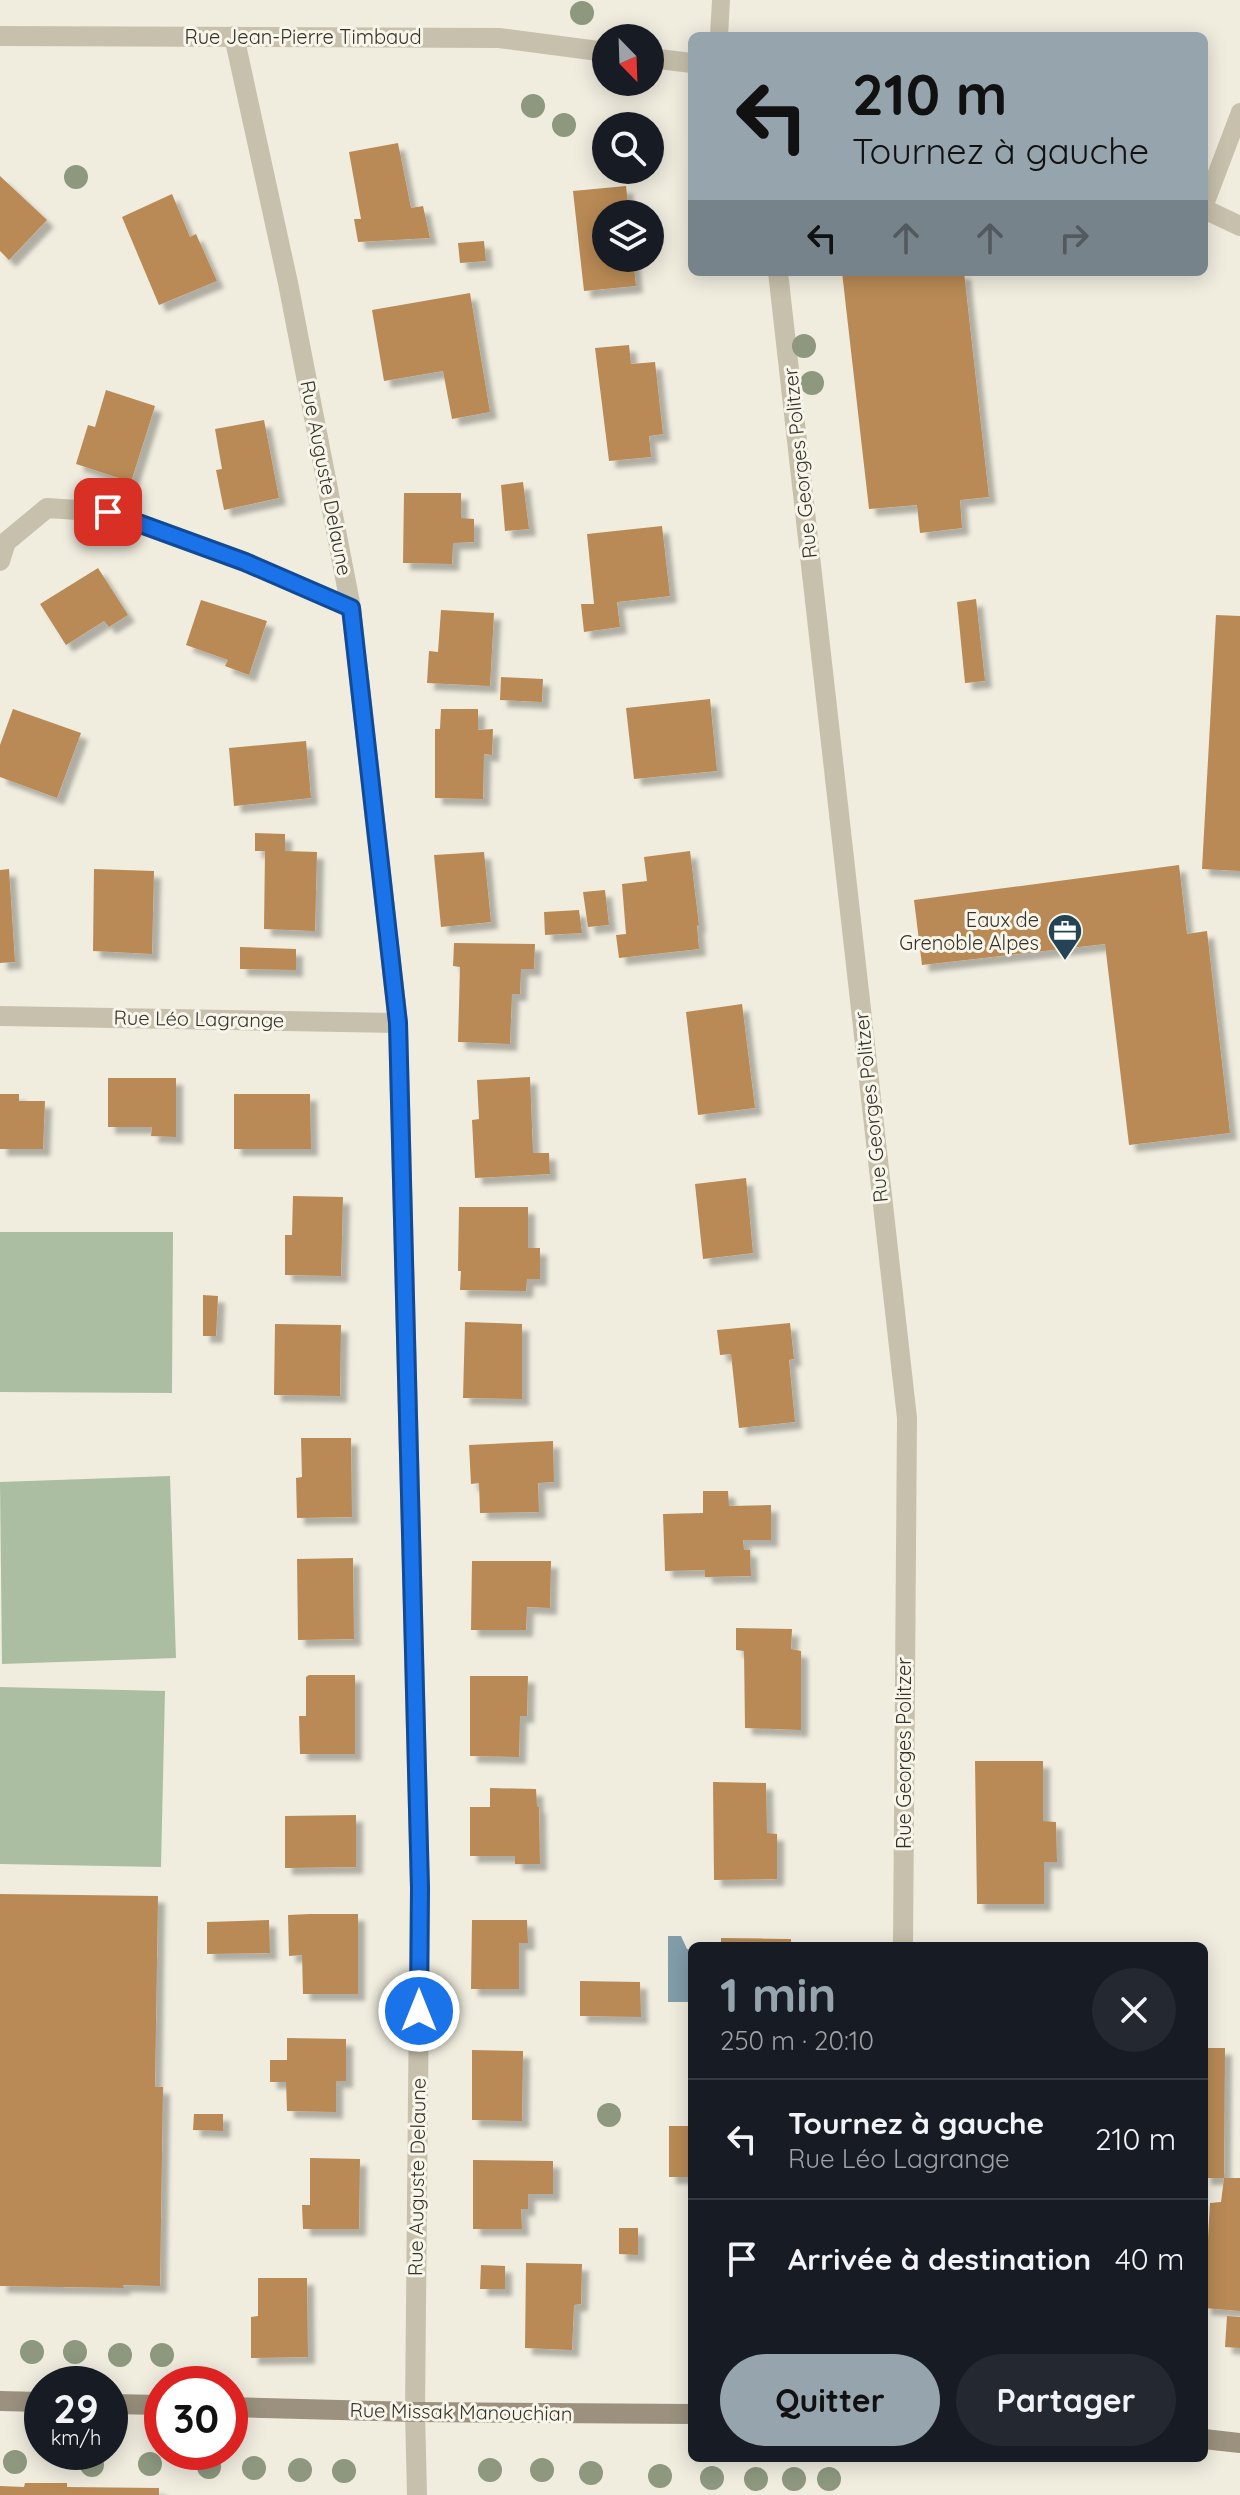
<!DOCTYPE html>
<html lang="fr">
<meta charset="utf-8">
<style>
body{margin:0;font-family:Quicksand,sans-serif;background:#242831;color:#f1f3f6;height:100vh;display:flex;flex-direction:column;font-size:30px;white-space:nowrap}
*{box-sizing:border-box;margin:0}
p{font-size:26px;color:#9ea1a6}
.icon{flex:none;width:44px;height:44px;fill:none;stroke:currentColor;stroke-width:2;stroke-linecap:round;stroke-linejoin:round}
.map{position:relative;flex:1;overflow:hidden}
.details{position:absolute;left:688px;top:1942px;width:520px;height:520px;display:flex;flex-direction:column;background:#171b24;border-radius:12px;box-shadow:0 4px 20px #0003}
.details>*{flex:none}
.hud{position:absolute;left:688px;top:32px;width:520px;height:244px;border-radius:12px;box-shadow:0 4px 20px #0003;background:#95a4ad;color:#111;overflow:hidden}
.needle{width:52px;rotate:157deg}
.tools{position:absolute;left:592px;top:24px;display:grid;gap:16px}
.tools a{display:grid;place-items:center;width:72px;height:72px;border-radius:50%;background:#171b24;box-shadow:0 4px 20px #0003;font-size:40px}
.speed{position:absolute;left:24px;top:2366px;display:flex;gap:16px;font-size:40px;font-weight:700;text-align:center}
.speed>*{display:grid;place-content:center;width:104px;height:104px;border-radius:50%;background:#171b24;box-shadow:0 4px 20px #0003;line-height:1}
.speed small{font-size:20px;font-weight:400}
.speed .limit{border:12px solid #d22;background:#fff;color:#111}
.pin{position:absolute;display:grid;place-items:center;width:68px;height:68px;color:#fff;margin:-34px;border-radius:16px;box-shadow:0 4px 12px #0006}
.me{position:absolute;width:88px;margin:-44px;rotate:0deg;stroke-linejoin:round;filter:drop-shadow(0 0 6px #0008)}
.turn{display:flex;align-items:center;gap:28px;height:168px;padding:0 32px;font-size:36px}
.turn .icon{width:104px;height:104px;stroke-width:2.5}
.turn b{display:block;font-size:56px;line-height:68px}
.lanes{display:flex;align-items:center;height:76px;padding:0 32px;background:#0003;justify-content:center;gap:40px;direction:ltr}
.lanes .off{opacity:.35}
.round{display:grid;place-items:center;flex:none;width:84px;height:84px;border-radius:42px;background:#242831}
.summary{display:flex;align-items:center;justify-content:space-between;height:136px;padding:0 32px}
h1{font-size:48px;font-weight:700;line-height:60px;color:#95a4ad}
.button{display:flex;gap:16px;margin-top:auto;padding:16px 32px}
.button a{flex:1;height:92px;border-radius:48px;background:#95a4ad;color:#111;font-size:32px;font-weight:700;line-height:92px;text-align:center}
.button a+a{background:#242831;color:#f1f3f6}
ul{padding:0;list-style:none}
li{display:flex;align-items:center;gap:24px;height:120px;padding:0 32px;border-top:2px solid #363941}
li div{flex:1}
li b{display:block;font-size:30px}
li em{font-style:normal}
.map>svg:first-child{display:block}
.green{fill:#acbea1}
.water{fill:#819daa}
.building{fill:#b98a55;filter:url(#shadow)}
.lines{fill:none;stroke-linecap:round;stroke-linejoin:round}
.lane{stroke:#c7c0ac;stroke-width:18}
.street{stroke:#c7c0ac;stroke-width:20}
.secondary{stroke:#9b917e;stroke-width:20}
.tree{fill:#8d987f}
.route-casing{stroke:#114b97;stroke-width:20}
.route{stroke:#1a73e8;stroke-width:14}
.labels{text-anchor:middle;stroke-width:6;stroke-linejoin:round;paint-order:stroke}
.street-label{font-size:20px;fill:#36322a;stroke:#f8f6eb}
.poi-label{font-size:20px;fill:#36322a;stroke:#f8f6eb;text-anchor:end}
</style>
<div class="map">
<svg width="1240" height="2495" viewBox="0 0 1240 2495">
<defs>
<filter id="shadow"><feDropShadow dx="7" dy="7" stdDeviation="2" flood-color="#0004"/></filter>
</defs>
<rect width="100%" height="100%" fill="#f0eddf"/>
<!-- green -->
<g class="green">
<path d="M0,1232h173l-1,161 -172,-1z"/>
<path d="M170,1476l6,182 -174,6 -2,-182z"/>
<path d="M0,1687l165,4 -4,176 -161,-3z"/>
</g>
<!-- water -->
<path class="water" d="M668,1936h13l6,13h5v53h-24z"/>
<!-- building -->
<g class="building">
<path d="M398,143l13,65 12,-2 7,32 -72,4 -4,-23h7l-12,-67z"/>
<path d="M0,176l47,44 -38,40 -9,-9z"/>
<path d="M626,186l3,28h-23v44h27l3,28 -52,5 -11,-100z"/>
<path d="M172,194l18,43 6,-3 21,47 -58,24 -37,-88z"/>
<path d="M484,241l2,20 -26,2 -2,-20z"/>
<path d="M842,272h122l25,225 -29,3 2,28 -42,5 -3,-28 -48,4z"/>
<path d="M470,293l20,119 -38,7 -9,-48 -59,10 -12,-71z"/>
<path d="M629,345l2,19 24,-2 8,72 -14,2 2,21 -42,4 -14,-113z"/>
<path d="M106,390l49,16 -24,76 -55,-18 12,-39 7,2z"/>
<path d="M264,420l15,78 -55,12 -8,-40 6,-1 -7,-40z"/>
<path d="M523,482l6,47 -24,2 -4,-46z"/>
<path d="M404,493h57v25l13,1v23l-21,1 -1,21 -49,-1z"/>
<path d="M662,526l8,70 -53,6 3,25 -36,5 -3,-28h13l-7,-70z"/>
<path d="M98,568l30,47 -19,12 -5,-6 -38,24 -26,-41z"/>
<path d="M976,599l9,82 -20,2 -8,-81z"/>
<path d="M201,600l66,21 -18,54 -24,-9 3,-6 -42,-15z"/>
<path d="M441,610l53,3 -4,73 -63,-3 2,-32 9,1z"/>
<path d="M1216,615l24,1v255l-38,-2z"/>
<path d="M501,677l42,2 -1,23 -42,-2z"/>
<path d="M710,699l7,72 -83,8 -8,-71z"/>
<path d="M13,709l68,24 -24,65 -57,-21v-32z"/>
<path d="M441,709h37v21l15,-1 -1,26 -8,-1 -1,45 -48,-1v-69h5z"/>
<path d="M306,741l5,57 -77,8 -5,-58z"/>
<path d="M255,833l30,1v17l32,1 -2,79 -51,-2 1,-78h-10z"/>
<path d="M690,851l9,74 -2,1 2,23 -80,9 -3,-23 10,-1 -4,-50 25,-3 -3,-24z"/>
<path d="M484,852l7,70 -50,5 -7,-72z"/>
<path d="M1179,865l8,69 20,-3 23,202 -101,12 -24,-201 -183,21 -8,-65z"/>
<path d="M9,869l6,93 -15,1v-93z"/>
<path d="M94,869l60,2 -2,83 -59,-3z"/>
<path d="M605,890l4,35 -21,2 -5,-35z"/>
<path d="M579,910l3,23 -37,2 -1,-23z"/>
<path d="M454,943l81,1 -1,25h-13l-1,25h-8l-2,50 -52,-2 2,-75 -7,-1z"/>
<path d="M240,947l56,2v21l-56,-1z"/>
<path d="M742,1004l13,104 -57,7 -12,-103z"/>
<path d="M530,1077l3,76h16l1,21 -75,4 -3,-58 7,-1 -2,-39z"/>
<path d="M108,1078h68v59l-25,-1 1,-9h-44z"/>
<path d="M0,1094h19v7h26l-2,48h-43z"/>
<path d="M234,1094h76l1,55h-77z"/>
<path d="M746,1178l7,75 -50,6 -8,-75z"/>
<path d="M293,1196l50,1 -2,79 -56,-1v-40h7z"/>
<path d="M459,1207h69v41h12v31h-13l-1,12 -66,-1 1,-19h-3z"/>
<path d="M203,1295l15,1 -2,40h-13z"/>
<path d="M465,1322l57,2v75l-59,-1z"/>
<path d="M790,1323l4,36 -5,1 6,62 -56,6 -8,-74 -11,1 -3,-25z"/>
<path d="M275,1324l66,1 -1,71 -66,-1z"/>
<path d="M301,1438h50l1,79 -55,1 -1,-40 6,-1z"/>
<path d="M553,1441l1,41 -16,1 1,29 -59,1 -1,-30 -8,1 -2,-39z"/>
<path d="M703,1491h25l1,15 42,-1v35h-28l1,10h6l1,26 -46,1v-7l-40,1 -2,-57 40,-1z"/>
<path d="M353,1558l1,81 -56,1 -1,-81z"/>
<path d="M472,1561h79l-1,47 -23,-1 -1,23h-55z"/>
<path d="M736,1628l56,1 -1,20 10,2v79l-56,-2 -1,-77 -8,-1z"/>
<path d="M309,1675h46v79h-55l-1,-38h7v-39z"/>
<path d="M470,1676h58l-1,40h-7l-1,41 -49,-1z"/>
<path d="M975,1761h68v60l13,1 1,40h-13v42h-67z"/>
<path d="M713,1782l53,1 1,50 10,1v45l-63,1z"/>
<path d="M490,1788l46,1 1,17 2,1 1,57h-25v-8h-45v-49h20z"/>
<path d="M356,1815v52l-71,1v-52z"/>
<path d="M0,1894l158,2 -3,191h8l-3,199 -37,-1 1,3 -124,-2z"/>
<path d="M310,1914h48v80h-55l-1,-39 -13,1 -1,-41z"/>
<path d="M269,1920l1,33 -63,1v-32z"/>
<path d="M472,1920h55l1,23h-9v46h-48z"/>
<path d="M721,1938l70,1v7h-70z"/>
<path d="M580,1981l60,1 1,35 -61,-1z"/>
<path d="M287,2038l59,1v42h-10v31l-49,-1 -1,-29h-16v-22h17z"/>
<path d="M1204,2048h21l-1,130h-20z"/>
<path d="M472,2050l51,1 -1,70 -50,-1z"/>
<path d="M194,2114h29v17l-30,-1z"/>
<rect x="669" y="2126" width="23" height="51"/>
<path d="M310,2158l50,1 -1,70h-56l-1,-24h8z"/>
<path d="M473,2160l80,1v33h-25v15h-7l1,20h-49z"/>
<path d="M1224,2178h16v133l-36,-3 6,-105 11,-1z"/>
<path d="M619,2228h19v27l-19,-1z"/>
<path d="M526,2263l56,1 -1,40 -7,1 -2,45 -47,-2z"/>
<path d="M481,2265l24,1v23h-25z"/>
<path d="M258,2278h49l1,79 -57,1v-41l7,-1z"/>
<path d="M1227,2316l13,1v31l-15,-1z"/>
<path d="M25,2483h42v4l92,1v7h-159v-9l24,1z"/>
</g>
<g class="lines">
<!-- lane -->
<g class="lane">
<path d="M719,36l2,-36"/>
<path d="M1204,207l36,-95"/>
</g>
<!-- street -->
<g class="street">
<path d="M0,36l499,2 107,14"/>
<path d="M234,36l54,247 63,325 47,415 22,865 -5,524 2,83"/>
<path d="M650,58l42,5"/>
<path d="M1204,209l36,17"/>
<path d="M778,272l129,1146 -4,528"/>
<path d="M0,561l6,-19 41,-34 61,4 137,50 106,46"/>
<path d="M0,1016l398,7"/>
</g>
<!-- secondary -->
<g class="secondary">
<path d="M0,2401l42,1"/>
<path d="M110,2404l52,1"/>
<path d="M230,2407l185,5 277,2"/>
<path d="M1204,2439l36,4"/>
</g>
</g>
<!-- trees -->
<g class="tree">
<circle cx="582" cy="13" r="12"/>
<circle cx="533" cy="106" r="12"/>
<circle cx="564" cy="125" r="12"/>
<circle cx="76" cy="177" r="12"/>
<circle cx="804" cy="346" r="12"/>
<circle cx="812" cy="383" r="12"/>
<circle cx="609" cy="2115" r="12"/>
<circle cx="32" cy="2352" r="12"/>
<circle cx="75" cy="2352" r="12"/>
<circle cx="120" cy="2355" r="12"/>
<circle cx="162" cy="2355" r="12"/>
<circle cx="15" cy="2462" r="12"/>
<circle cx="150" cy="2464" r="12"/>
<circle cx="92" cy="2465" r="12"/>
<circle cx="209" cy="2467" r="12"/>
<circle cx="254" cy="2468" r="12"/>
<circle cx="300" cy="2470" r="12"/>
<circle cx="490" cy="2470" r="12"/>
<circle cx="542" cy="2470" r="12"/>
<circle cx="344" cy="2471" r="12"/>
<circle cx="591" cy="2473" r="12"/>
<circle cx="660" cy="2476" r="12"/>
<circle cx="712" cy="2478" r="12"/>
<circle cx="756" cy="2479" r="12"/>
<circle cx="794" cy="2479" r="12"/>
<circle cx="829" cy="2479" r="12"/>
</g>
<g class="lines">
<defs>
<path id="route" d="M108,512l137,50 106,46 47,415 22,865 -1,123"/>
</defs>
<!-- route casing -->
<use href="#route" class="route-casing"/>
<!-- route -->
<use href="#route" class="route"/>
</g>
<!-- icons -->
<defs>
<symbol id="office-pin" viewBox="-11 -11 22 30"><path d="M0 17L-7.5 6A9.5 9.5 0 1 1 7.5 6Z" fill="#244354" stroke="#f8f6eb"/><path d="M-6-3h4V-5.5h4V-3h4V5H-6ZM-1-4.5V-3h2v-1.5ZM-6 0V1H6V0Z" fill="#fff"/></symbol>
</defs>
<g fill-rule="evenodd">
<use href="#office-pin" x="1045" y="911" width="40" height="54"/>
</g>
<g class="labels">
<!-- street labels -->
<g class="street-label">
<text x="303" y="44">Rue Jean-Pierre Timbaud</text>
<text transform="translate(800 463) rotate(-96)" y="7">Rue Georges Politzer</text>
<text transform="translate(326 478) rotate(79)" y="7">Rue Auguste Delaune</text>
<text transform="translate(199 1019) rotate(1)" y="7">Rue Léo Lagrange</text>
<text transform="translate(871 1107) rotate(-96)" y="7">Rue Georges Politzer</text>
<text transform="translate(904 1753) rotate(-90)" y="7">Rue Georges Politzer</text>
<text transform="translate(417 2177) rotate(-89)" y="7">Rue Auguste Delaune</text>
<text transform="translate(461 2412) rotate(1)" y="7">Rue Missak Manouchian</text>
</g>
<!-- poi labels -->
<g class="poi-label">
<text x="1039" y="927">Eaux de<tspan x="1039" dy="23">Grenoble Alpes</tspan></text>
</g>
</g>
</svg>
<div class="tools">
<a><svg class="needle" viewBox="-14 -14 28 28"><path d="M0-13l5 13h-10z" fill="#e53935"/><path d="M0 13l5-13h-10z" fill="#9ea1a6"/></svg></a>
<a><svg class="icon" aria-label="search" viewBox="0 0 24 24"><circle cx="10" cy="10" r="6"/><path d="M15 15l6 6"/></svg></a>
<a><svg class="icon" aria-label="layers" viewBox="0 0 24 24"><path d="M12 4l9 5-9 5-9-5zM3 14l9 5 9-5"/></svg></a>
</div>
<div class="speed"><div>29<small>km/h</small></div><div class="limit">30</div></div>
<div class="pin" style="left:108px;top:512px;background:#d93025"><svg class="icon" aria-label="arrive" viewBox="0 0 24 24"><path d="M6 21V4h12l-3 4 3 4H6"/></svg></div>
<svg class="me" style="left:419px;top:2011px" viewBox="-20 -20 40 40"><circle r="17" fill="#1a73e8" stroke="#fff" stroke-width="3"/><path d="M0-11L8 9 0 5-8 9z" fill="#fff"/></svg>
<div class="hud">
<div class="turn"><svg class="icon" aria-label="left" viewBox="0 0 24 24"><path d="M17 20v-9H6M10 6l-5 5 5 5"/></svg><div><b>210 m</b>Tournez à gauche</div></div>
<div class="lanes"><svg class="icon" aria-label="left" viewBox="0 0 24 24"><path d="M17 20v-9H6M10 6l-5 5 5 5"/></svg><svg class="icon off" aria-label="ahead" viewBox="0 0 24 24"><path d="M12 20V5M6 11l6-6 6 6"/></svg><svg class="icon off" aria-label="ahead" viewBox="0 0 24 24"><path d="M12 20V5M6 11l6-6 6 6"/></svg><svg class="icon off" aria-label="right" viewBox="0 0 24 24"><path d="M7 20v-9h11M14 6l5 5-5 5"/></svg></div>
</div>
<section class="details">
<div class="summary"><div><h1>1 min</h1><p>250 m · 20:10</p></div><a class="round"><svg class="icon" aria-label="close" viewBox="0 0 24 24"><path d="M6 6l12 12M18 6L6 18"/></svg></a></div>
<ul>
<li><svg class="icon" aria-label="left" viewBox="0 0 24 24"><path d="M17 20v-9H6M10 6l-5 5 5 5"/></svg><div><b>Tournez à gauche</b><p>Rue Léo Lagrange</p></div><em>210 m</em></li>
<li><svg class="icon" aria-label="arrive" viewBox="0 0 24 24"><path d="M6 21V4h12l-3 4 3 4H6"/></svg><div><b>Arrivée à destination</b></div><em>40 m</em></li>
</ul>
<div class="button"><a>Quitter</a><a>Partager</a></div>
</section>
</div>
